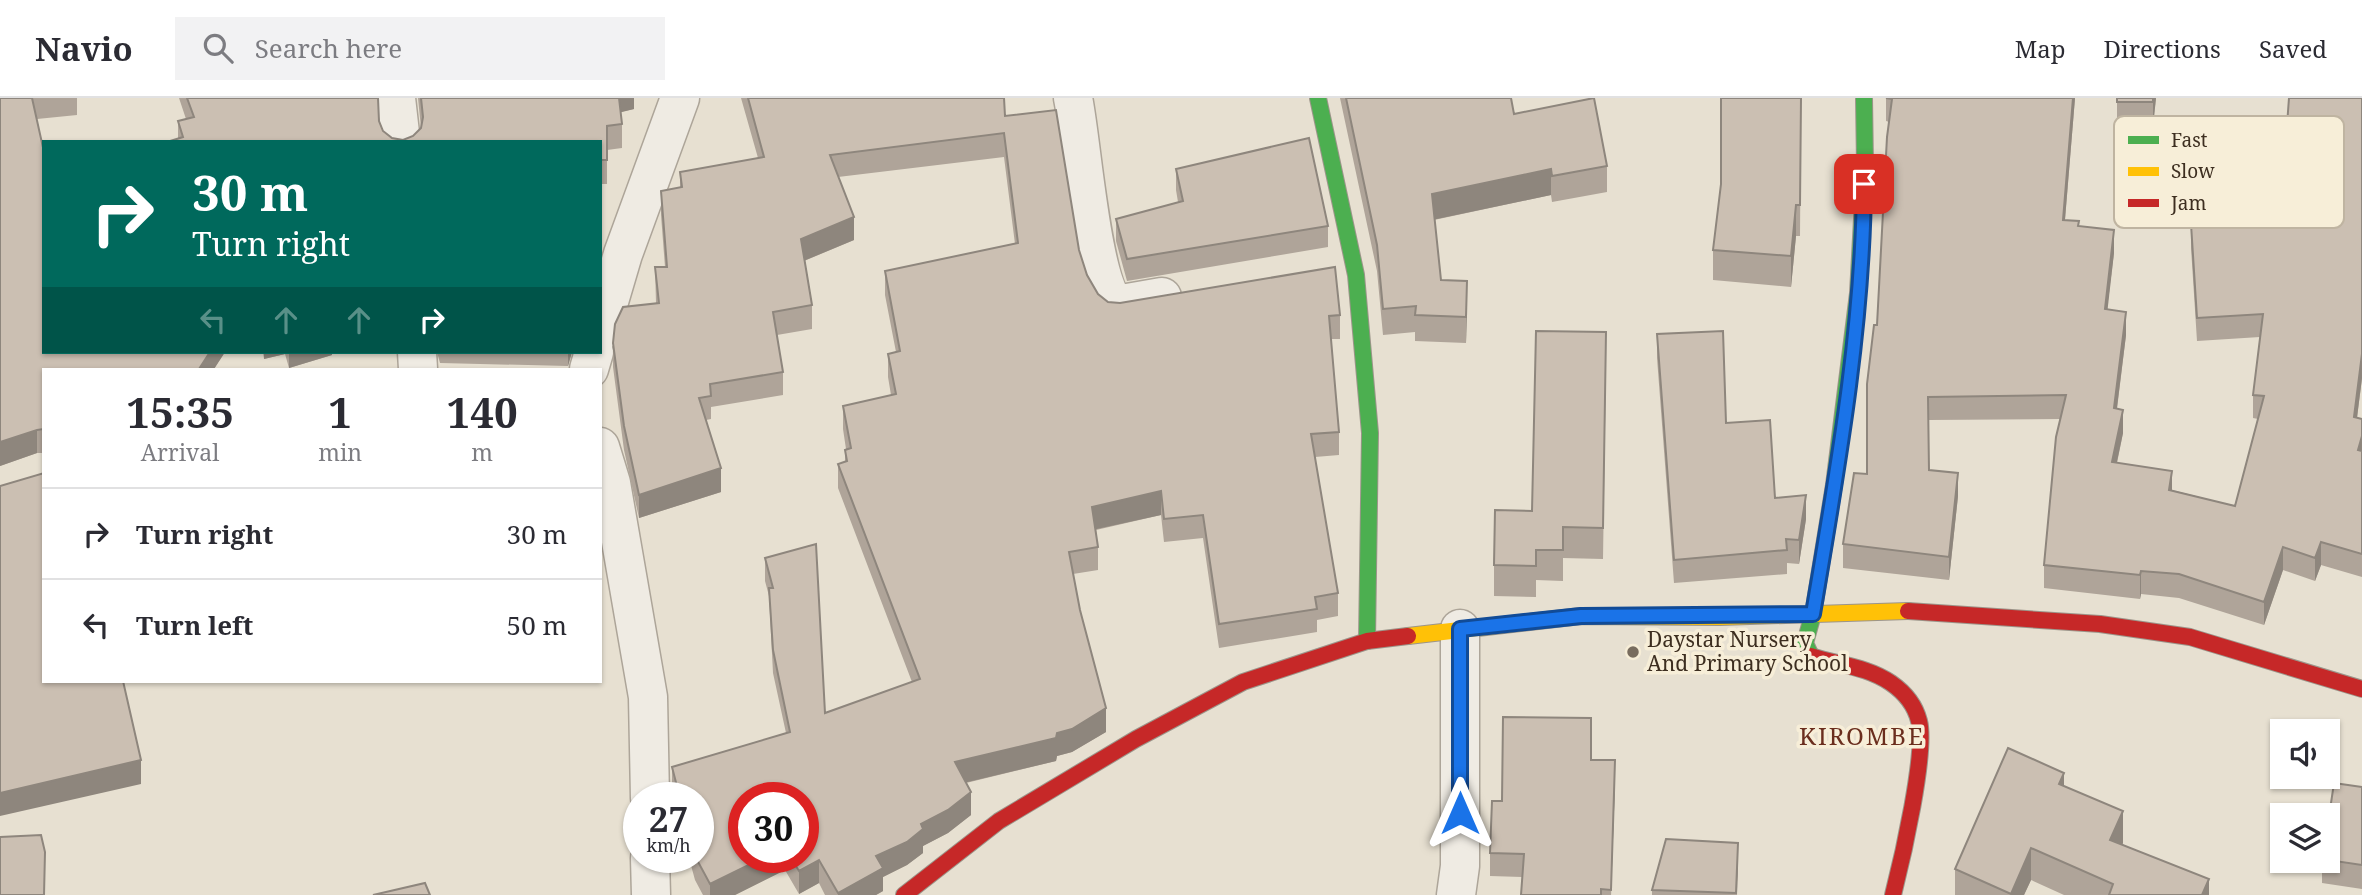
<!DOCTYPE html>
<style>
body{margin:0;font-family:"Noto Serif",serif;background:#f2f2f3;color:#2b2b33;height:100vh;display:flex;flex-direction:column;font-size:26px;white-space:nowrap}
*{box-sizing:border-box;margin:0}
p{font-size:23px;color:#7c7c81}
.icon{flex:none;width:38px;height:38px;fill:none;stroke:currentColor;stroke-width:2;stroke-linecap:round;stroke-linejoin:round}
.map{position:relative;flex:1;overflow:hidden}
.drawer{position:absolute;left:42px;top:270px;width:560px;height:315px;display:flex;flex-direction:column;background:#fff;border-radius:0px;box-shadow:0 2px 5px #0004}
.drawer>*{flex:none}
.guide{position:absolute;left:42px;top:42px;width:560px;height:214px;border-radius:0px;box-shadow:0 2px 5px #0004;background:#00695c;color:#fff;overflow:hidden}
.fabs{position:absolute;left:2270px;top:621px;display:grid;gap:14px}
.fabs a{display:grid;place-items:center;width:70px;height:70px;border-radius:0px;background:#fff;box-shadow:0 2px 5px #0004;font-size:35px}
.speed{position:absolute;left:623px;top:684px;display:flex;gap:14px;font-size:35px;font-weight:700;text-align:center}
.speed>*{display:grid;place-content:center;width:91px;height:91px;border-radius:50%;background:#fff;box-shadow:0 2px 5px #0004;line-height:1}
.speed small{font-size:18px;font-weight:400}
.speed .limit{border:10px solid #d22;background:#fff;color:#111}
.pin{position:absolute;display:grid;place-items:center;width:60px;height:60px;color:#fff;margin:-30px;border-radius:14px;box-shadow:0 4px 10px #0006}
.me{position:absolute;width:77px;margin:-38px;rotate:0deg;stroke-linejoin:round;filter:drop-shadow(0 0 5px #0008)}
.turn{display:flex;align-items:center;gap:24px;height:147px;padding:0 35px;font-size:32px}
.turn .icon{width:91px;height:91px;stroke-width:2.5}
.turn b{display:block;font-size:49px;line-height:60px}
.lanes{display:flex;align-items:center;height:66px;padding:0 35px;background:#0003;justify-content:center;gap:35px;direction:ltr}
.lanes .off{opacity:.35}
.eta{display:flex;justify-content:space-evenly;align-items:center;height:119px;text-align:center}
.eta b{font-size:42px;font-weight:700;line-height:49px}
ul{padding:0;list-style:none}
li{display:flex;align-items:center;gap:21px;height:91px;padding:0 35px;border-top:2px solid #e1e1e2}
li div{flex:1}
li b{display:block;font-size:26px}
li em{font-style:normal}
header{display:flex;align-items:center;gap:42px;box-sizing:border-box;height:98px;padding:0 35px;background:#fff;border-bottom:2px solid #e1e1e2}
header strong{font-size:33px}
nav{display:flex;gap:38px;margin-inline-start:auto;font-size:24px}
.search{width:490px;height:63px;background:#f2f2f3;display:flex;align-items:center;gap:18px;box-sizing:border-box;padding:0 24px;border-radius:0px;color:#7c7c81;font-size:26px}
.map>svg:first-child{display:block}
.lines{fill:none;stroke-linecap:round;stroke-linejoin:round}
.street-casing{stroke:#ada599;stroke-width:41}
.fast-casing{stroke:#9c958a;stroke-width:18}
.slow-casing{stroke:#9c958a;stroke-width:18}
.jam-casing{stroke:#9c958a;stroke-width:18}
.street{stroke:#efebe3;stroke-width:38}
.fast{stroke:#4caf50;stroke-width:16}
.slow{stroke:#ffc107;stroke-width:16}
.jam{stroke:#c62828;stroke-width:16}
.wall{fill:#afa499;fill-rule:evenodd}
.shaded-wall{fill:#8e867d}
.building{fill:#cbbfb2;stroke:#8e867d;stroke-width:2}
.route-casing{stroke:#114b97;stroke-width:18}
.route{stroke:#1a73e8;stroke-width:12}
.poi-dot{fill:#786c5e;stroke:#f7eed8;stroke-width:2.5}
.labels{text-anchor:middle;stroke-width:7;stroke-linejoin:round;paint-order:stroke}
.poi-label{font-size:21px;fill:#3d2e20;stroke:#f7eed8;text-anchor:start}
.quarter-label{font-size:24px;letter-spacing:2px;fill:#6b2e1e;stroke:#f7eed8}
.key{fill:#f7eed8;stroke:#bfb4a1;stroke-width:2}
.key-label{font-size:19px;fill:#3d2e20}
</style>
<header>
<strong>Navio</strong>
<div class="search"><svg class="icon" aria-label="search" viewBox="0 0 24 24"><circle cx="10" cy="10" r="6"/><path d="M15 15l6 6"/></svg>Search here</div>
<nav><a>Map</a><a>Directions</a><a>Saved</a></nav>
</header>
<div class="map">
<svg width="2362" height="797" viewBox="0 0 2362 797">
<rect width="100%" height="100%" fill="#e7e0d1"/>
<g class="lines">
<defs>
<g id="street">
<path d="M396,0l5,44"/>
<path d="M1073,0c9,42 18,184 43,207l46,-8"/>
<path d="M600,234l23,-78 57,-156"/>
<path d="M417,254l1,17"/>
<path d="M589,271l5,-17"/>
<path d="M600,349l11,36 37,214 2,101"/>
<path d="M650,760l1,37"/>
<path d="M1456,797l4,-29v-237"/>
</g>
<g id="fast">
<path d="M1318,0l38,177 14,158 -3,208"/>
<path d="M1811,558l-6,-13 8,-29 21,-129 24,-192 7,-129 -1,-66"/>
</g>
<path id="slow" d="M1408,538l173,-20 139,1 188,-6"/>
<g id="jam">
<path d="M1908,513l192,13 90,13 172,52"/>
<path d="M1811,558c26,9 55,10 80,27 13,9 24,22 28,38 8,31 -17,139 -26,174"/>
<path d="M904,797l95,-74 137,-82 107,-57 124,-41 41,-5"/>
</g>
</defs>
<!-- street casing -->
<use href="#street" class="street-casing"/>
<!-- fast casing -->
<use href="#fast" class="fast-casing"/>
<!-- slow casing -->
<use href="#slow" class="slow-casing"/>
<!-- jam casing -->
<use href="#jam" class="jam-casing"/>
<!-- street -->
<use href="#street" class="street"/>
<!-- fast -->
<use href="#fast" class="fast"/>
<!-- slow -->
<use href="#slow" class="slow"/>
<!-- jam -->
<use href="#jam" class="jam"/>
</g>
<!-- wall -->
<g class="wall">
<path d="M0,0h77v17l-40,4 7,233h181l-11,17h-170v84h-7l-37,13z"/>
<path d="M179,0h199l1,23 4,10 9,7 11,2 10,-4 8,-8 -3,-30h216v11l-14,3 2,12v24l-15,2v34h-7v-42l-422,-4v-17l8,-2z"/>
<path d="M741,0h263l1,18 74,134 8,25 11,19 10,8 232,13v24h-9l8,93v23l-24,2 23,136v23l-21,4v12l-98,16 -16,-110 -39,4 -3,-27 -65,15 2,17v23l-25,4 7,36 26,122 -34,20 -15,4 -1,5 -90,22 5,32 -23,18 -25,13v7l-16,12 -24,12v14l-7,4h-51l-6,-12 -20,11 -14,-24 -50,25h-32l-8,-15 -6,-22h9v-60h-24l-2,-8v-23l114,-34 -13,-60 -4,-77 -4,-15v-23l60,155 87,-31 -74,-194v-24l7,-2v-12l1,-1 -3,-20v-23l48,-11 -3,-18v-23l8,-2 -11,-57v-24l130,-27 -11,-87 -166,20 16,63 -50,21 8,44v24l-35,6 6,37v23l-72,12v12l-5,1 15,72 -82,26 -15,-68 -11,-83v-24l43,-40 -1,-36h10l-4,-52v-24l19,-3v-16l78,-14zM803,700v60h-59z"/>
<path d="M1340,0h171l3,16 93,52v26l-55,10 -1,-7 -117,25 7,60 26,27 -1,36 -51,-2v-9l-32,3 -6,-64z"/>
<path d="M1801,0l-1,138h-4l-5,51 -78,-7v-30z"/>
<path d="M1886,0h189l-10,122 14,6 35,27 -7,56 19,26 -9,74 6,24 -6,30 55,27 63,16 23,-87 -5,-1v-23l7,-58 -63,4 -6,-93v-24l67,-4 17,-67v-28l87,253 -5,40 5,1v158l-41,-12 -6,16 -32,-11 -19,55 -85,-27 -38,-4 -1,5 -96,-11v-23l16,-146 -132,1 1,50 29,26 -9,84 -106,-12v-24l24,-70 10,-149 12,-203 -3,-1z"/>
<path d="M2117,0h39l-3,28 -36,-1z"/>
<path d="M1176,71l152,57v21l-201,34 -11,-40v-22l62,-17 -2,-12z"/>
<path d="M1657,236l69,89 49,75 31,21 -7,45 -12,-1v11l-113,9 -17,-225z"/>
<path d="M263,254h69v3l-43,13 -4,-14 -21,5z"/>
<path d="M437,254h135l-4,14 -128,-3z"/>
<path d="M1606,264l-3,197 -40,-1v23l-27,-1v17l-42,-1v-31l38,-54z"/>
<path d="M1591,662l24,23 -4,112h-90l1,-18 -32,-1v-23l12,-52z"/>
<path d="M2064,688l59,57 -1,1 87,51h-145l-33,-15 -7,15h-69v-26z"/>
<path d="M2362,689v102l-40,-6v-22h6v-38z"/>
<path d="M1738,769l-1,28h-85v-5z"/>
</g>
<!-- shaded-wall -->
<g class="shaded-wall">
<path d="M618,0h16v11l-16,4z"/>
<path d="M2073,0h2l-12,145v-23z"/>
<path d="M2153,0h3l-3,28z"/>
<path d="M1551,71v26l-119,25v-26z"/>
<path d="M1796,107v31l-5,51v-31z"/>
<path d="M854,119v23l-53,22v-23z"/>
<path d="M2114,132v23l-9,79v-23z"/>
<path d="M1467,183v26l-1,36v-26z"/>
<path d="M2126,214v23l-12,96v-23z"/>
<path d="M210,254h15l-11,17h-15z"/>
<path d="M264,254h21v2l-21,5z"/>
<path d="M289,254h43v3l-43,13z"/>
<path d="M568,254h4l-4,14z"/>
<path d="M2362,256v24l-8,63v-24z"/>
<path d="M2123,312v23l-11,52v-23z"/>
<path d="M37,332v23l-37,13v-24z"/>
<path d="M2362,338v23l-4,-9z"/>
<path d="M721,370v24l-82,26v-23z"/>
<path d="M2172,373v23l-3,-4z"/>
<path d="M1958,375v23l-9,84v-23z"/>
<path d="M1161,393v24l-69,15v-23z"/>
<path d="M1806,397v24l-7,45v-24z"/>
<path d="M2321,444v23l-6,16v-23z"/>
<path d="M2283,449v23l-19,55v-23z"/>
<path d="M2141,473v23l-1,5v-24z"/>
<path d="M1106,610v24l-34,20 -15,4 -1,5 -101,24v-23l102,-29z"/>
<path d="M141,662v24l-141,32v-23z"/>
<path d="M1615,662v23l-4,112z"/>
<path d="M2064,675v32l-5,-21z"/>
<path d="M971,694v23l-23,18 -25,13v7l-16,12 -24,12v14l-7,4h-38v-2l38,-37 45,-32z"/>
<path d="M2123,713v32l-13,29v-32z"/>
<path d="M1738,745v24l-2,28v-2z"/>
<path d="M2031,750v32l-7,15h-13z"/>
<path d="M763,760h22v12l-50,25h-25v-11z"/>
<path d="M819,762v23l-20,11v-23z"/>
<path d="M2209,781v16h-7z"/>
</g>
<!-- building -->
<g class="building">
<path d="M0,0h32l12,54v200h166l-11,17h-155v60l-7,1 -37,12z"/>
<path d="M187,0h191l1,23 4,10 9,7 11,2 10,-4 8,-8 2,-11 -2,-19h198l3,26 -15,2v34h-7v-18h-433l16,-5 -5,-16 16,-4z"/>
<path d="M748,0h256l1,18 51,-6 23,140 8,25 11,19 10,8 12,1 215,-36 5,48 -11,1 10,116 -28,2 27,159 -23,4 2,12 -98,15 -16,-109 -39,4 -3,-28 -69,16 6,40 -29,5 11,58 26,98 -34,21 -15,4 -1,5 -101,24 16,30 -23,18 -27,14 2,5 -16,13 -31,14 7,12 -45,25 -19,-33 -20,11 -8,-13h12v-60h-59v60h19l-53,26 -14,-26h2v-60h-18l-8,-31 118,-35 -17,-82 -4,-62h4l-8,-30 51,-14 9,169 95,-34 -82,-215 9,-3 -2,-11 6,-2 -8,-42 53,-12 -8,-40 12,-3 -15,-80 133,-28 -14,-110 -174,22 24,62 -53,22 11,66 -39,7 10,60 -73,12 1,12 -12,2 22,70 -82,27 -15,-69 -11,-83 2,-19 8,-17 36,-4 -4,-36h12l-6,-76 21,-4 -2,-15 84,-15z"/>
<path d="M1346,0h165l3,16 80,-16 13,68 -55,10 -1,-7 -119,25 9,86 26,1 -1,36 -51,-2 1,-9 -33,3 -6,-64z"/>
<path d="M1721,0h80l-1,107h-4l-5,51 -78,-6 8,-66z"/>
<path d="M1886,0h187l-10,122 16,1 -1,5 36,4 -9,79 21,3 -12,96 9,2 -11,52 60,9 -3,19 66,16 29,-110 -11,-1 10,-81 -66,4 -6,-94 67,-4v-67h18l-1,-28h12l2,-27h73v256l-8,63 8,2v17l-4,14 4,1v103l-41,-12 -6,16 -32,-11 -19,55 -85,-28 -38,-3 -1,4 -96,-10 12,-128 10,-42 -138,2 1,73 29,3 -9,84 -106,-13 11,-71 13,1v-90l7,-59h3l10,-188 5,-38z"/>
<rect x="2117" y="0" width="36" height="4"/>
<path d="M1309,40l19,88 -201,33 -11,-40 67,-18 -7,-32z"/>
<path d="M1536,233l70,1 -3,196 -40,-1v23h-27v16l-42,-1 1,-55 37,1z"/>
<path d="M1723,233l3,92 44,-3 5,78 31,-3 -7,45 -13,-1 1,11 -113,10 -17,-226z"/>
<path d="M44,375v208h79l18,79 -141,33v-307z"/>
<path d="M1503,619l88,1v42h24l-4,130 -10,-1v6h-80l3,-41 -34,-1 2,-52h10z"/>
<path d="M2008,650l56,25 -5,11 64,27 -13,29 99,39 -7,16h-93l4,-11 -82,-36 -20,46 -56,-25z"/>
<path d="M2334,685l28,4v78l-34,-5v-37z"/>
<path d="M41,737l4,17 -1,43h-44v-58z"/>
<path d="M1666,741l72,4 -2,50 -84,-3z"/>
<path d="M425,785l5,12h-57z"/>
</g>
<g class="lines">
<defs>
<path id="route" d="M1460,715v-184l121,-13 232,-2c24,-142 50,-285 51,-430"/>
</defs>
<!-- route casing -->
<use href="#route" class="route-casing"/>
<!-- route -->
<use href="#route" class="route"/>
</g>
<!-- markers -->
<circle class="poi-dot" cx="1633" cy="554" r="7"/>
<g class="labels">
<!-- poi labels -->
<g class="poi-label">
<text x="1647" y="549">Daystar Nursery<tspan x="1647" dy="24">And Primary School</tspan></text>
</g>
<!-- quarter labels -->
<g class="quarter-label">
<text x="1862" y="647">KIROMBE</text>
</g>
</g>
<!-- legend -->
<rect x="2114" y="18" width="230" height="112" rx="10" class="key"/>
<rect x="2128" y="38" width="31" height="8" fill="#4caf50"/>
<rect x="2128" y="69" width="31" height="9" fill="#ffc107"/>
<rect x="2128" y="101" width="31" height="8" fill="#c62828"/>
<g class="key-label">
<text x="2171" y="49">Fast</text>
<text x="2171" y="80">Slow</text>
<text x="2171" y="112">Jam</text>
</g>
</svg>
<div class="fabs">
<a><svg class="icon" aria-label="sound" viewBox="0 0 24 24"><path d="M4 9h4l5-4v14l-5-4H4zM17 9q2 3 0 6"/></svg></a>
<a><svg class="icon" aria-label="layers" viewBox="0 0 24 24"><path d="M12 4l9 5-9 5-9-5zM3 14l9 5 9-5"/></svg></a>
</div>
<div class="speed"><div>27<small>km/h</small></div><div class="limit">30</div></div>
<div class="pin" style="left:1864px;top:86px;background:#d93025"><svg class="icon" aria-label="arrive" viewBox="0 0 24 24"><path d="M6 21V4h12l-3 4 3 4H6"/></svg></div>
<svg class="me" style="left:1460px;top:715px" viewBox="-20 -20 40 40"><path d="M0-17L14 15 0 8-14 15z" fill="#1a73e8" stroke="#fff" stroke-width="4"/></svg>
<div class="guide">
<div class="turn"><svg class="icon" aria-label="right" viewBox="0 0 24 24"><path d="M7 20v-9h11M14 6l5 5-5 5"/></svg><div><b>30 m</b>Turn right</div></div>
<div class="lanes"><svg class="icon off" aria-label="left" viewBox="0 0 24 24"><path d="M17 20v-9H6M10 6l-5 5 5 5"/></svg><svg class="icon off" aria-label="ahead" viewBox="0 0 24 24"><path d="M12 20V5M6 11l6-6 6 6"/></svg><svg class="icon off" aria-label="ahead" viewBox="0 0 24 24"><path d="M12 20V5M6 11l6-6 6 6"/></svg><svg class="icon" aria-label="right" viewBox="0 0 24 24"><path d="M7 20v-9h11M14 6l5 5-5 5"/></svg></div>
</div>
<section class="drawer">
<div class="eta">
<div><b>15:35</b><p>Arrival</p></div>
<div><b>1</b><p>min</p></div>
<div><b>140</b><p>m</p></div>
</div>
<ul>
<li><svg class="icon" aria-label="right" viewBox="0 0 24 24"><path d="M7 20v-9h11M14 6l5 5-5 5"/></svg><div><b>Turn right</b></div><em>30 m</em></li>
<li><svg class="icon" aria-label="left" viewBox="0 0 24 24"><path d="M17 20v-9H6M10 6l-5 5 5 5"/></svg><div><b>Turn left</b></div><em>50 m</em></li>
</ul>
</section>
</div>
